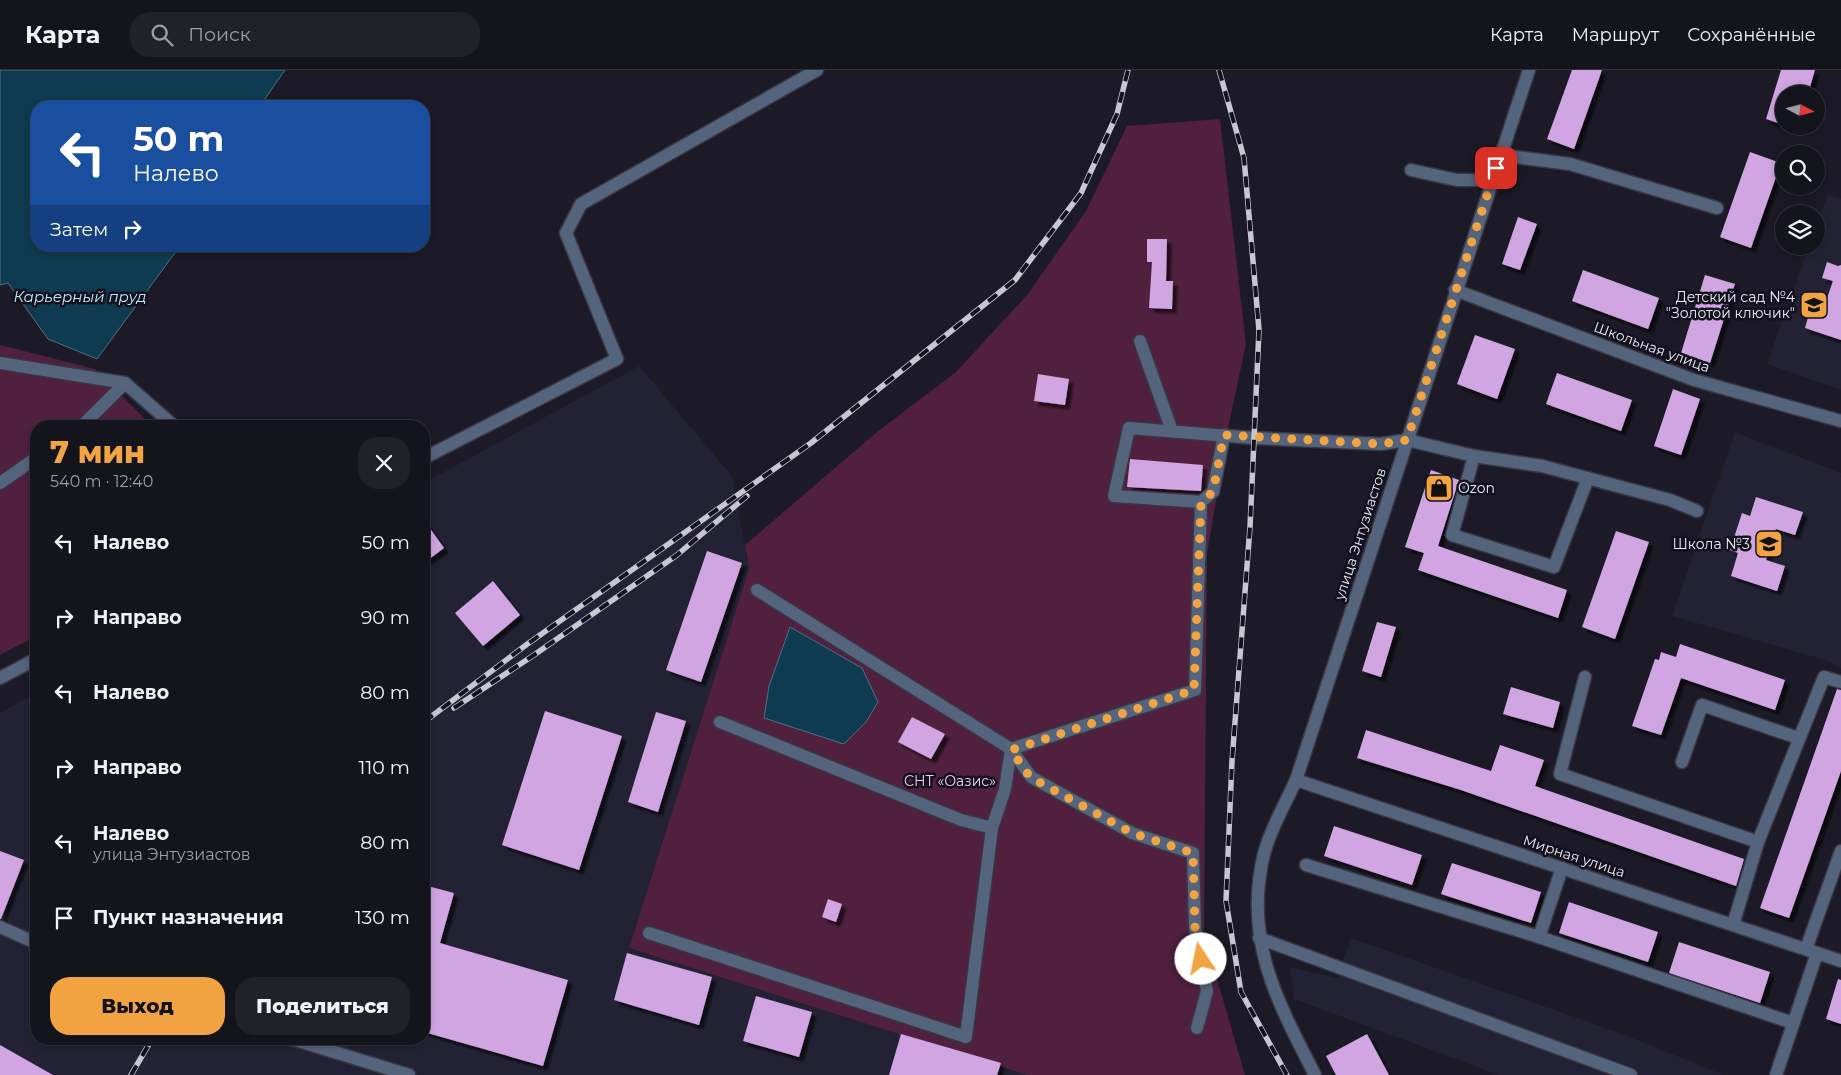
<!DOCTYPE html>
<html lang="ru">
<meta charset="utf-8">
<style>
body{margin:0;font-family:Montserrat,sans-serif;background:#212129;color:#f1f3f6;height:100vh;display:flex;flex-direction:column;font-size:19px;white-space:nowrap}
*{box-sizing:border-box;margin:0}
p{font-size:16px;color:#9d9ea3}
.icon{flex:none;width:28px;height:28px;fill:none;stroke:currentColor;stroke-width:2;stroke-linecap:round;stroke-linejoin:round}
.map{position:relative;flex:1;overflow:hidden}
.panel{position:absolute;left:30px;top:350px;width:400px;height:625px;display:flex;flex-direction:column;background:#14141c;border-radius:20px;box-shadow:0 2px 8px #0003,0 0 0 1px #33333b}
.panel>*{flex:none}
.guide{position:absolute;left:30px;top:30px;width:400px;height:152px;border-radius:20px;box-shadow:0 2px 8px #0003,0 0 0 1px #33333b;background:#1a4fa0;color:#fff;overflow:hidden}
.needle{width:32px;rotate:97deg}
.buttons{position:absolute;left:1775px;top:15px;display:grid;gap:10px}
.buttons a{display:grid;place-items:center;width:50px;height:50px;border-radius:50%;background:#14141c;box-shadow:0 2px 8px #0003,0 0 0 1px #33333b;font-size:25px}
.pin{position:absolute;display:grid;place-items:center;width:42px;height:42px;color:#fff;margin:-21px;border-radius:10px;box-shadow:0 2px 8px #0006}
.me{position:absolute;width:55px;margin:-28px;rotate:349deg;stroke-linejoin:round;filter:drop-shadow(0 0 4px #0008)}
.turn{display:flex;align-items:center;gap:18px;height:105px;padding:0 20px;font-size:22px}
.turn .icon{width:65px;height:65px;stroke-width:2.5}
.turn b{display:block;font-size:35px;line-height:42px}
.then{display:flex;align-items:center;height:48px;padding:0 20px;background:#0003;gap:10px;font-size:19px}
.round{display:grid;place-items:center;flex:none;width:52px;height:52px;border-radius:20px;background:#212129}
.headline{display:flex;align-items:center;justify-content:space-between;height:85px;padding:0 20px}
h1{font-size:30px;font-weight:800;line-height:38px;color:#f3a442}
.primary-button{display:flex;gap:10px;margin-top:auto;padding:10px 20px}
.primary-button a{flex:1;height:58px;border-radius:20px;background:#f3a442;color:#111;font-size:20px;font-weight:800;line-height:58px;text-align:center}
.primary-button a+a{background:#212129;color:#f1f3f6}
ul{padding:0;list-style:none}
li{display:flex;align-items:center;gap:15px;height:75px;padding:0 20px}
li div{flex:1}
li b{display:block;font-size:19px}
li em{font-style:normal}
header{display:flex;align-items:center;gap:30px;box-sizing:border-box;height:70px;padding:0 25px;background:#14141c;border-bottom:1px solid #33333b}
header strong{font-size:24px}
nav{display:flex;gap:28px;margin-inline-start:auto;font-size:18px}
.search{width:350px;height:45px;background:#212129;display:flex;align-items:center;gap:12px;box-sizing:border-box;padding:0 18px;border-radius:20px;color:#9d9ea3;font-size:19px}
.map>svg:first-child{display:block}
.built{fill:#232234}
.green{fill:#51203f}
.water{fill:#0e3b4f;stroke:#507080}
.building{fill:#d0a5e2;filter:url(#shadow)}
.lines{fill:none;stroke-linecap:round;stroke-linejoin:round}
.minor-casing{stroke:#383743;stroke-width:15}
.minor{stroke:#55647d;stroke-width:12}
.rail-casing{stroke:#c7c7d1;stroke-width:5.5}
.rail{stroke:#12111d;stroke-width:4;stroke-dasharray:11;stroke-linecap:butt}
.route{stroke:#f3a442;stroke-width:9;stroke-dasharray:0 16.2}
.labels{text-anchor:middle;stroke-width:5;stroke-linejoin:round;paint-order:stroke}
.poi-label{font-size:14px;fill:#ebebf4;stroke:#12111d;text-anchor:end}
.street-label{font-size:14px;fill:#ebebf4;stroke:#12111d}
.park-label{font-size:14px;fill:#f4cee3;stroke:#12111d}
.water-label{font-size:15px;font-style:italic;fill:#c2eaff;stroke:#12111d}
</style>
<header>
<strong>Карта</strong>
<div class="search"><svg class="icon" aria-label="search" viewBox="0 0 24 24"><circle cx="10" cy="10" r="6"/><path d="M15 15l6 6"/></svg>Поиск</div>
<nav><a>Карта</a><a>Маршрут</a><a>Сохранённые</a></nav>
</header>
<div class="map">
<svg width="1841" height="1005" viewBox="0 0 1841 1005">
<defs>
<filter id="shadow"><feDropShadow dx="4.5" dy="4.5" stdDeviation="1" flood-color="#0009"/></filter>
</defs>
<rect width="100%" height="100%" fill="#1b1a26"/>
<!-- built -->
<g class="built">
<path d="M1828,125l13,3v192l-74,-26 42,-118h7v-19z"/>
<path d="M639,296l93,110 17,93 -120,379 398,127h-1027v-362l36,-20v346h388v-556z"/>
<path d="M1735,362l106,41v195l-12,-7 -157,-45z"/>
<path d="M1351,868l266,94 107,43h-225l-205,-76 -4,-32 47,11z"/>
</g>
<!-- green -->
<g class="green">
<path d="M1220,49l26,225 -17,79 -22,131 -3,381 41,140h-218l-398,-127 120,-379 -4,-24 132,-113 79,-60 72,-78 58,-83 41,-85z"/>
<path d="M0,275l95,24 57,57h-116v210l-36,19z"/>
</g>
<!-- water -->
<g class="water">
<path d="M0,0h285l-25,36h-224v140h144l-83,113 -49,-20 -40,-56 -8,2z"/>
<path d="M790,557l72,41 16,34 -12,20 -22,22 -80,-26 5,-32z"/>
</g>
<!-- building -->
<g class="building">
<path d="M1572,0h30l-28,79 -27,-10z"/>
<path d="M1781,0h34l-7,24h-24v31l-18,-6z"/>
<path d="M1750,82l31,11 -30,85 -31,-11z"/>
<path d="M1518,147l19,7 -17,46 -18,-6z"/>
<path d="M1147,169h20l-1,42h7l-1,28 -23,-1 3,-46h-5z"/>
<path d="M1827,192l11,4 3,-1v75l-36,-12 4,-14 11,4 13,-37 -11,-3z"/>
<path d="M1583,200l76,28 -11,31 -76,-28z"/>
<path d="M1705,205l30,9 -25,79 -29,-10z"/>
<path d="M1475,265l40,14 -18,50 -40,-15z"/>
<path d="M1557,303l75,27 -11,31 -75,-27z"/>
<path d="M1038,304l31,5 -4,26 -31,-4z"/>
<path d="M1673,319l27,10 -19,56 -27,-9z"/>
<path d="M1130,389l73,6 -2,26 -74,-4z"/>
<path d="M1431,400l28,10 -21,66 129,44 -9,28 -140,-48 6,-17 -19,-6z"/>
<path d="M1756,427l47,15 -8,23 -19,-6 -10,31 19,6 -8,25 -46,-15 7,-23 -8,-3 12,-37 8,3z"/>
<path d="M424,450l20,28 -20,15z"/>
<path d="M1616,461l33,11 -34,97 -33,-12z"/>
<path d="M707,481l35,12 -41,119 -35,-12z"/>
<path d="M493,511l27,34 -37,31 -28,-33z"/>
<path d="M1377,552l19,5 -15,50 -19,-6z"/>
<path d="M1680,574l105,36 -10,30 -94,-32 -20,57 -29,-9 23,-67 4,1 2,-8 15,5z"/>
<path d="M1511,617l49,15 -7,26 -50,-14z"/>
<path d="M1837,619l4,1v81l-52,147 -29,-10z"/>
<path d="M545,641l77,25 -43,134 -77,-25z"/>
<path d="M656,642l30,9 -28,91 -30,-10z"/>
<path d="M912,647l33,17 -14,25 -33,-17z"/>
<path d="M1366,660l125,41 9,-26 44,15 -9,26 209,73 -8,27 -275,-96 -104,-32z"/>
<path d="M1334,756l88,29 -10,30 -88,-29z"/>
<path d="M0,781l24,9 -23,59h-1z"/>
<path d="M1452,793l89,29 -10,31 -90,-29z"/>
<path d="M424,815l30,8 -14,50 128,37 -25,86 -119,-34z"/>
<path d="M828,829l14,5 -6,18 -14,-5z"/>
<path d="M1569,832l89,30 -10,30 -89,-29z"/>
<path d="M1679,872l91,30 -10,31 -91,-30z"/>
<path d="M627,883l85,24 -13,48 -85,-25z"/>
<path d="M1838,909l3,1v44l-15,-5z"/>
<path d="M756,926l56,16 -13,45 -56,-16z"/>
<path d="M901,964l100,29 -4,12h-108z"/>
<path d="M1367,964l22,41h-53l-10,-19z"/>
<path d="M0,975l53,30h-53z"/>
</g>
<g class="lines">
<defs>
<g id="minor">
<path d="M1500,85l70,9 147,44"/>
<path d="M1411,100l46,10h35"/>
<path d="M1455,220l239,90 147,41"/>
<path d="M1140,271l32,90"/>
<path d="M0,293l125,20 49,43"/>
<path d="M82,356l43,-43"/>
<path d="M1474,386l-22,79 102,32 34,-89"/>
<path d="M424,388l193,-99 -51,-126 15,-29 236,-134"/>
<path d="M0,413l36,-25"/>
<path d="M1201,432l12,-10 11,-57"/>
<path d="M757,520l254,159 184,-59 6,-188 -87,-6 15,-68 125,10 127,6 26,-4 67,16 68,10 128,34 27,11"/>
<path d="M1585,607l-25,97 198,68"/>
<path d="M0,608l36,-19"/>
<path d="M720,652l241,98 31,8"/>
<path d="M1682,692l20,-57 96,33"/>
<path d="M1296,710l545,181"/>
<path d="M1306,795l233,72"/>
<path d="M1562,798l-23,69 254,86"/>
<path d="M1733,855l25,-83 66,-165 17,5"/>
<path d="M0,857l36,16"/>
<path d="M649,863l317,104 26,-209 13,-39 6,-40 20,28 101,56 61,20 2,75 12,63 -10,37"/>
<path d="M1259,868l372,137"/>
<path d="M1806,879l35,-98"/>
<path d="M292,969l117,36"/>
<path d="M1315,1005c-38,-74 -72,-136 -51,-221 6,-25 22,-51 32,-74l233,-710"/>
<path d="M1776,1005l41,-122"/>
</g>
</defs>
<!-- minor casing -->
<use href="#minor" class="minor-casing"/>
<!-- minor -->
<use href="#minor" class="minor"/>
<defs>
<g id="rail">
<path d="M1219,0l25,88 15,172 -9,197 -18,234 -6,140 15,91 46,83"/>
<path d="M454,638l80,-53 143,-100 70,-59"/>
<path d="M424,652l102,-77 285,-202 204,-163 66,-87 36,-79 11,-44"/>
<path d="M131,1005l21,-36"/>
</g>
</defs>
<!-- rail casing -->
<use href="#rail" class="rail-casing"/>
<!-- rail -->
<use href="#rail" class="rail"/>
</g>
<g class="lines">
<!-- route -->
<path class="route" d="M1201,889l-6,-31 -2,-75 -61,-20 -102,-56 -19,-27 183,-60 7,-188 12,-10 11,-57 157,9 26,-4 89,-272"/>
</g>
<!-- icons -->
<defs>
<symbol id="school-square" viewBox="-11 -11 22 22"><rect x="-9" y="-9" width="18" height="18" rx="4" fill="#f3a442" stroke="#12111d"/><path d="M0-5L7-2L0 1L-7-2ZM-4 1L0 2.5L4 1V4Q0 6-4 4Z" fill="#111"/></symbol>
<symbol id="shop-square" viewBox="-11 -11 22 22"><rect x="-9" y="-9" width="18" height="18" rx="4" fill="#f3a442" stroke="#12111d"/><path d="M-5-2.5h2.3a2.7 3.5 0 0 1 5.4 0H5L5.5 6h-11ZM-1.5-2.5h3a1.5 2.3 0 0 0-3 0Z" fill="#111"/></symbol>
</defs>
<g fill-rule="evenodd">
<use href="#school-square" x="1798" y="219" width="32" height="32"/>
<use href="#shop-square" x="1423" y="402" width="32" height="32"/>
<use href="#school-square" x="1753" y="458" width="32" height="32"/>
</g>
<g class="labels">
<!-- poi labels -->
<g class="poi-label">
<text x="1795" y="232">Детский сад №4<tspan x="1795" dy="16">"Золотой ключик"</tspan></text>
<text x="1458" y="423" text-anchor="start">Ozon</text>
<text x="1750" y="479">Школа №3</text>
</g>
<!-- street labels -->
<g class="street-label">
<text transform="translate(1652 277) rotate(20)" y="5">Школьная улица</text>
<text transform="translate(1360 464) rotate(-72)" y="5">улица Энтузиастов</text>
<text transform="translate(1574 786) rotate(18)" y="5">Мирная улица</text>
</g>
<!-- park labels -->
<g class="park-label">
<text x="950" y="716">СНТ «Оазис»</text>
</g>
<!-- water labels -->
<g class="water-label">
<text x="80" y="232">Карьерный пруд</text>
</g>
</g>
</svg>
<div class="buttons">
<a><svg class="needle" viewBox="-14 -14 28 28"><path d="M0-13l5 13h-10z" fill="#e53935"/><path d="M0 13l5-13h-10z" fill="#9d9ea3"/></svg></a>
<a><svg class="icon" aria-label="search" viewBox="0 0 24 24"><circle cx="10" cy="10" r="6"/><path d="M15 15l6 6"/></svg></a>
<a><svg class="icon" aria-label="layers" viewBox="0 0 24 24"><path d="M12 4l9 5-9 5-9-5zM3 14l9 5 9-5"/></svg></a>
</div>
<div class="pin" style="left:1496px;top:98px;background:#d93025"><svg class="icon" aria-label="arrive" viewBox="0 0 24 24"><path d="M6 21V4h12l-3 4 3 4H6"/></svg></div>
<svg class="me" style="left:1201px;top:889px" viewBox="-20 -20 40 40"><circle r="19" fill="#fff"/><path d="M0-13L10 11 0 6-10 11z" fill="#f3a442"/></svg>
<div class="guide">
<div class="turn"><svg class="icon" aria-label="left" viewBox="0 0 24 24"><path d="M17 20v-9H6M10 6l-5 5 5 5"/></svg><div><b>50 m</b>Налево</div></div>
<div class="then">Затем<svg class="icon" aria-label="right" viewBox="0 0 24 24"><path d="M7 20v-9h11M14 6l5 5-5 5"/></svg></div>
</div>
<section class="panel">
<div class="headline"><div><h1>7 мин</h1><p>540 m · 12:40</p></div><a class="round"><svg class="icon" aria-label="close" viewBox="0 0 24 24"><path d="M6 6l12 12M18 6L6 18"/></svg></a></div>
<ul>
<li><svg class="icon" aria-label="left" viewBox="0 0 24 24"><path d="M17 20v-9H6M10 6l-5 5 5 5"/></svg><div><b>Налево</b></div><em>50 m</em></li>
<li><svg class="icon" aria-label="right" viewBox="0 0 24 24"><path d="M7 20v-9h11M14 6l5 5-5 5"/></svg><div><b>Направо</b></div><em>90 m</em></li>
<li><svg class="icon" aria-label="left" viewBox="0 0 24 24"><path d="M17 20v-9H6M10 6l-5 5 5 5"/></svg><div><b>Налево</b></div><em>80 m</em></li>
<li><svg class="icon" aria-label="right" viewBox="0 0 24 24"><path d="M7 20v-9h11M14 6l5 5-5 5"/></svg><div><b>Направо</b></div><em>110 m</em></li>
<li><svg class="icon" aria-label="left" viewBox="0 0 24 24"><path d="M17 20v-9H6M10 6l-5 5 5 5"/></svg><div><b>Налево</b><p>улица Энтузиастов</p></div><em>80 m</em></li>
<li><svg class="icon" aria-label="arrive" viewBox="0 0 24 24"><path d="M6 21V4h12l-3 4 3 4H6"/></svg><div><b>Пункт назначения</b></div><em>130 m</em></li>
</ul>
<div class="primary-button"><a>Выход</a><a>Поделиться</a></div>
</section>
</div>
